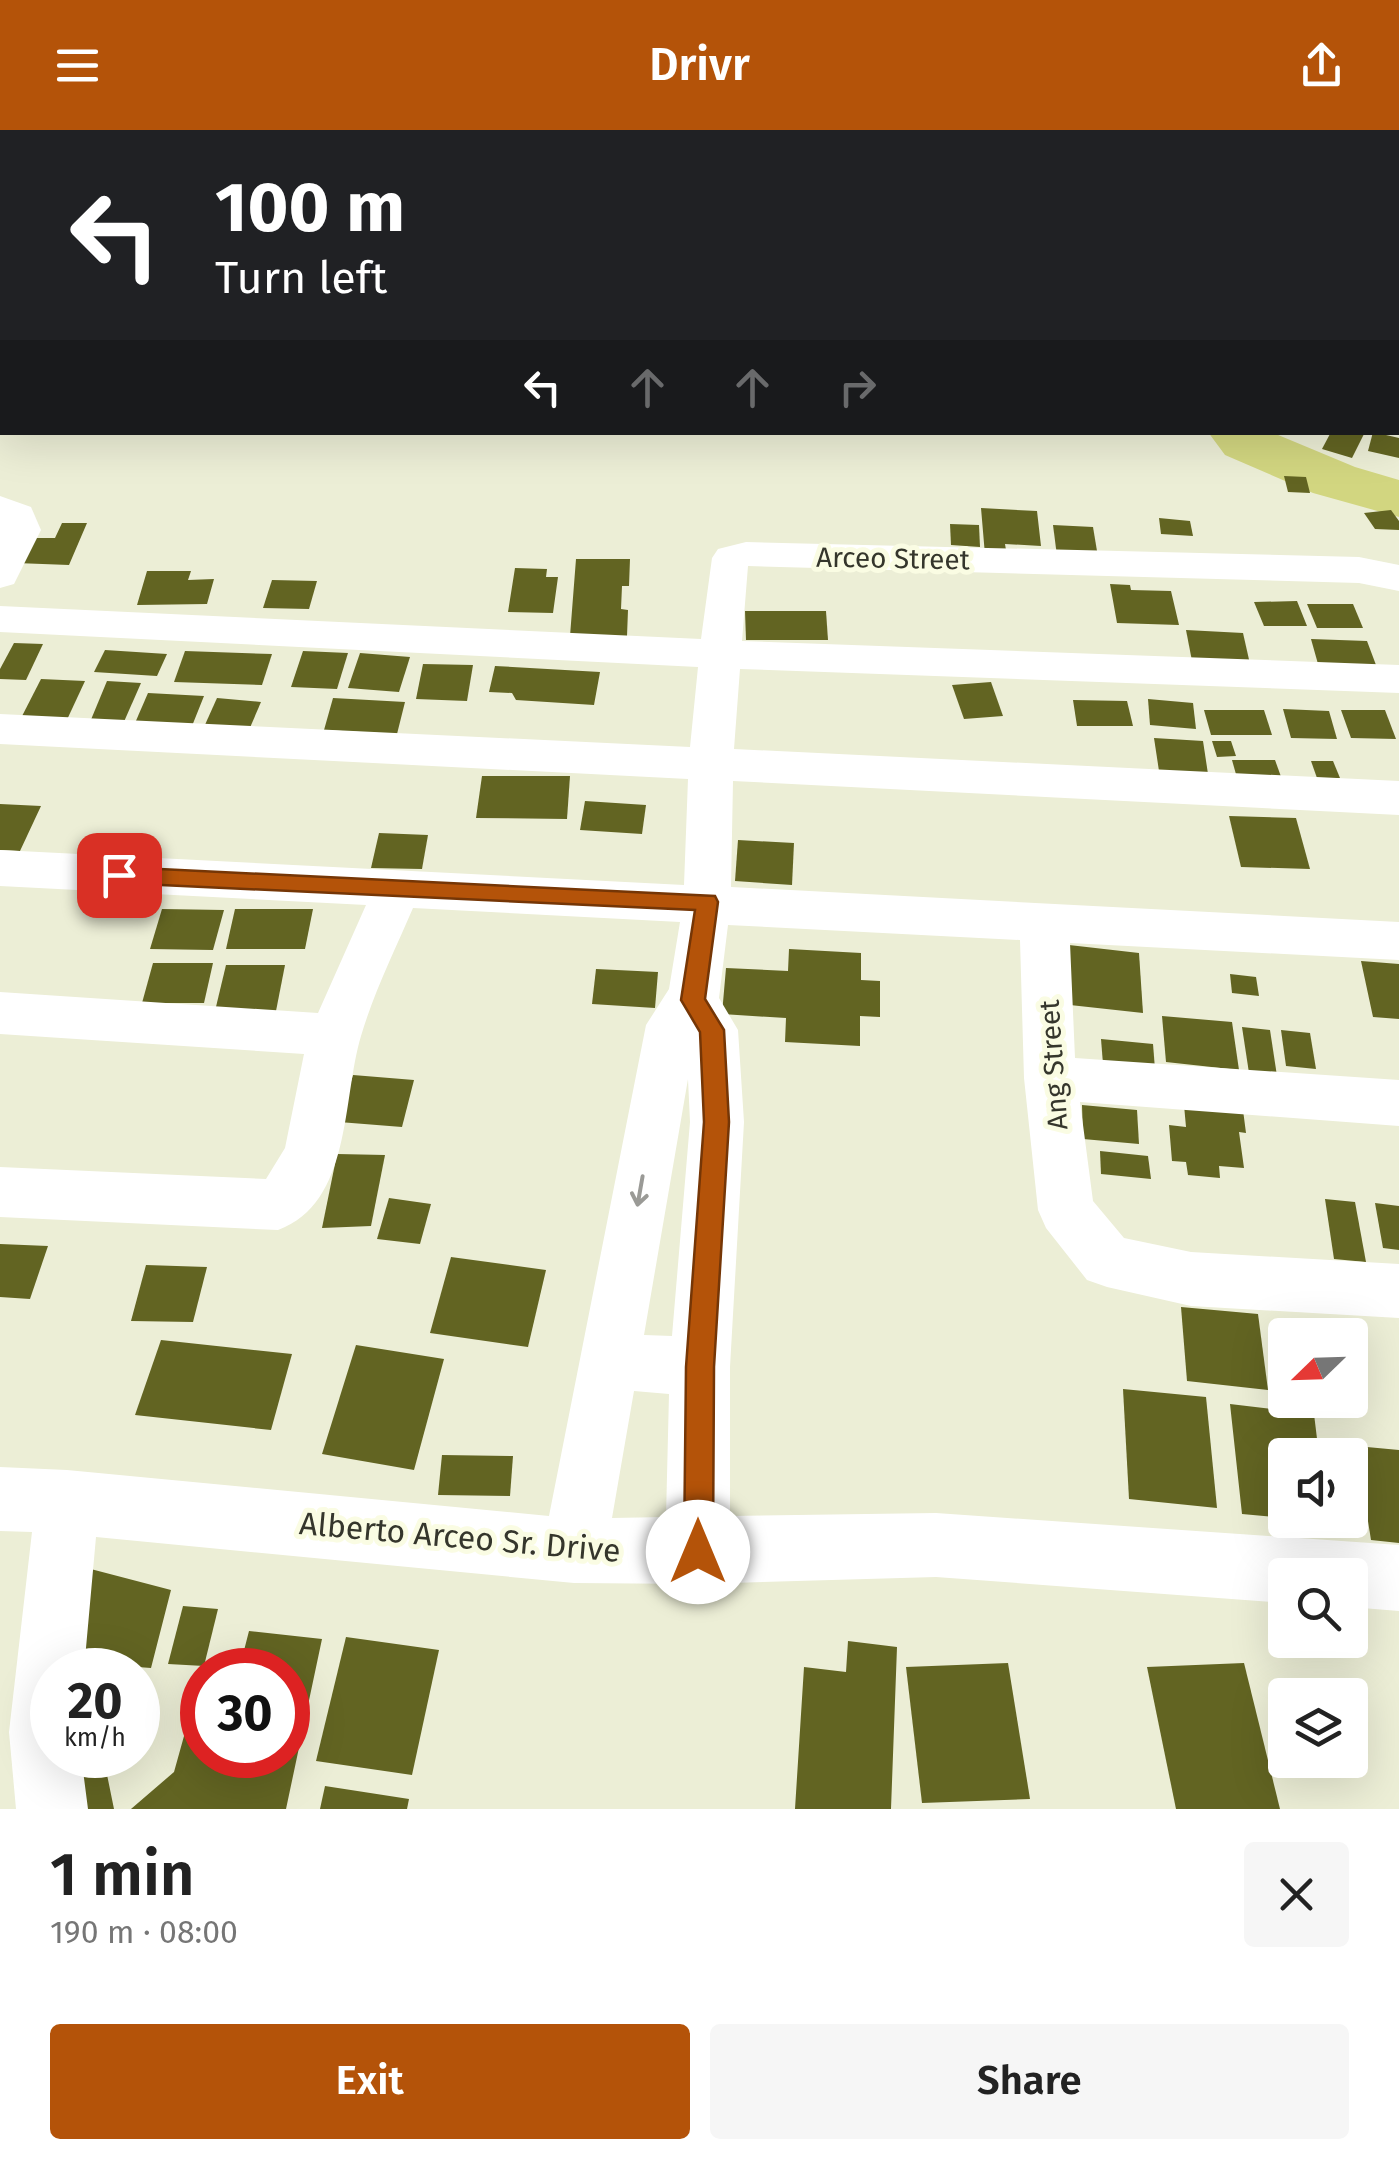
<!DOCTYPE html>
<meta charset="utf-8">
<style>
body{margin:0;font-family:"Fira Sans",sans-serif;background:#f6f6f6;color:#222;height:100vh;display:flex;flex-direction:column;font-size:38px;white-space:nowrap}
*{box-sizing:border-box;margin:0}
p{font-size:32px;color:#767676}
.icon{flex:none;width:55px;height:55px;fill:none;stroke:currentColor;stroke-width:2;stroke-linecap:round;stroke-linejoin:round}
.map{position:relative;height:1679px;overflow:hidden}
.details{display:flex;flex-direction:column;background:#fff;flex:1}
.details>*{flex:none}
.guide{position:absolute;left:0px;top:0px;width:1400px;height:305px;box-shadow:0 10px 40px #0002;background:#202124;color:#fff;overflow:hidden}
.needle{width:65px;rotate:247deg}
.tools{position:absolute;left:1268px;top:1188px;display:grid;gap:20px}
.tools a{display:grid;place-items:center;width:100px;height:100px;border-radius:10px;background:#fff;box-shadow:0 10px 40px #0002;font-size:50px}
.speed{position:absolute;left:30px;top:1518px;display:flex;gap:20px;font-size:50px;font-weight:700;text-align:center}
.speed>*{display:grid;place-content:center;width:130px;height:130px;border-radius:50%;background:#fff;box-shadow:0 10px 40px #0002;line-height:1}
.speed small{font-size:25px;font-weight:400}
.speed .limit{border:15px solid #d22;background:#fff;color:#111}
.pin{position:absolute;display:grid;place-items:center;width:85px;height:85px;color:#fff;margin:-42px;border-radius:20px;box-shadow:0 5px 15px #0006}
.me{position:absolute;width:110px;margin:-55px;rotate:0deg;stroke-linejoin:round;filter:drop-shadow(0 0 8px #0008)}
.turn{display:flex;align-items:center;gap:35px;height:210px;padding:0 50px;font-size:45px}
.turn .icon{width:130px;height:130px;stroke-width:2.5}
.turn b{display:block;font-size:70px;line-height:85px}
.lanes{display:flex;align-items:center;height:95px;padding:0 50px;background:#0003;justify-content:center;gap:50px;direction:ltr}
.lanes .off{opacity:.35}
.round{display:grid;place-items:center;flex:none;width:105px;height:105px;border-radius:10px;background:#f6f6f6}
.head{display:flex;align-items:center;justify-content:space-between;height:170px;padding:0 50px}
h1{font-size:60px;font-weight:600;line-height:75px}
.cta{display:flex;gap:20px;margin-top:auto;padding:20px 50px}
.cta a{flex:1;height:115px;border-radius:10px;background:#b45309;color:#fff;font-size:40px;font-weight:600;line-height:115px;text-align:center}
.cta a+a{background:#f6f6f6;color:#222}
header{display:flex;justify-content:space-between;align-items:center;height:130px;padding:0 50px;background:#b45309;color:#fff;font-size:45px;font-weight:600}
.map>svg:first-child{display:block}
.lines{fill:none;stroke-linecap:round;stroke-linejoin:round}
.river{fill:#d2d680;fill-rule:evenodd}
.building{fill:#626422}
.minor{fill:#fff;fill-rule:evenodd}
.oneway{stroke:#9a9a96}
.route{fill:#b45309;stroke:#753606;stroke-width:2.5}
.labels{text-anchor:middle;stroke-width:10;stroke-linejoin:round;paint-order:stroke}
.street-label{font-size:28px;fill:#35362c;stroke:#fafce3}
.near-street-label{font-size:32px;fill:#35362c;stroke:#fafce3}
</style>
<header><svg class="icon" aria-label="menu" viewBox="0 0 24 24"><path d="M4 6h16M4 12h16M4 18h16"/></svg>Drivr<svg class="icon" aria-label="share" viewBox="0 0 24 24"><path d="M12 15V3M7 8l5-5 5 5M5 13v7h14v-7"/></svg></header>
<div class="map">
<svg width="1399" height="1679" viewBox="0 0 1399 1679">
<rect width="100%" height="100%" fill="#eceed6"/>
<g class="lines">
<!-- river -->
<g class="river">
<path d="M816,0h49l1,2h-48z"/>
<path d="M1208,302h63l84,35 44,13v37l-86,-24 -88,-38z"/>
</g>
</g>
<!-- building -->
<g class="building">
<path d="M1331,302h27l6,2 -12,24 -30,-9z"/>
<path d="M1373,302l26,6v20l-31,-7z"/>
<path d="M1284,346l22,1 4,16 -22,-1z"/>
<path d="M981,378l56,3 4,35 -36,-2 2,12 -22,-1z"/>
<path d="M1391,380l8,11v9l-24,-1 -11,-16z"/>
<path d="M1159,388l31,3 3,15 -32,-2z"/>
<path d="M62,393h25l-18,42 -53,-2 15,-25h24z"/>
<path d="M950,394l29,1 1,22 -29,-2z"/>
<path d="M1053,395l40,2 5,30 -41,-1z"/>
<path d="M576,429h54l-1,27h-7l-1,23 7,1 -1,26h-57z"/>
<path d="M515,438l32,1 -1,8h12l-5,36 -45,-1z"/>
<path d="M147,441h44l-3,9 26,-1 -7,25 -70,1z"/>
<path d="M272,450l45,1 -8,28 -46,-1z"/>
<path d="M1110,454l20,1 1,5 40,1 8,34 -62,-2z"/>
<path d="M1297,471l10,25h-43l-10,-24z"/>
<path d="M1307,474h46l10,24h-46z"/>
<path d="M745,481h81l2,29h-82z"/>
<path d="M1186,500l57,3 7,31 -58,-3z"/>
<path d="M1311,509l56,2 9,24 -58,-1z"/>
<path d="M14,513l29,1 -17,36 -26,-1v-10z"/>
<path d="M105,520l62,4 -10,22 -63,-4z"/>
<path d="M185,521l87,3 -10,31 -88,-3z"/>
<path d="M303,521l45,2 -11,36 -46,-2z"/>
<path d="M360,523l50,4 -11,35 -51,-4z"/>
<path d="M423,534l50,1 -6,36 -51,-2z"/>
<path d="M495,536l105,6 -6,33 -78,-5 -4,-7 -23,-1z"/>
<path d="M41,549l44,2 -20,43 -46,-2z"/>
<path d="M107,551l34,2 -18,41 -33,-2z"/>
<path d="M991,552l12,34 -39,3 -12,-34z"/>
<path d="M148,563l56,3 -12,30 -57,-3z"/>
<path d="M217,568l44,4 -12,28 -45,-3z"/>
<path d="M333,568l72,4 -8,32 -73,-4z"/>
<path d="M1148,569l45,4 3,26 -46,-4z"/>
<path d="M1073,570l54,1 6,25h-56z"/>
<path d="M1283,579l46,2 8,28 -46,-1z"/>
<path d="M1204,580h60l8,25h-61z"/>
<path d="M1341,580h44l11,29 -45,-1z"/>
<path d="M1154,608l49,3 5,33 -49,-3z"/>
<path d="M1212,611h19l5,15 -19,1z"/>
<path d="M1232,630h43l9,25h-45z"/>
<path d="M1311,631h22l7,17h-23z"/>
<path d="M482,646h88l-3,43 -91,-1z"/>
<path d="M585,671l61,4 -4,29 -62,-4z"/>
<path d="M0,674l41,2 -21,45 -20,-1z"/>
<path d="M1229,686l67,2 14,51 -69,-2z"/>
<path d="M379,703l49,2 -6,34 -51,-1z"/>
<path d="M738,710l56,3 -2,42 -57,-4z"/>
<path d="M162,779l62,1 -11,40 -63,-1z"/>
<path d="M235,779h78l-8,40h-79z"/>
<path d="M1069,815l70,8 4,60 -73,-8z"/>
<path d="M789,819l72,4v27l19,1v36l-20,-1v30l-75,-4 1,-24 -64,-4 4,-46 62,3z"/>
<path d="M1361,831l38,3v55l-26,-2z"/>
<path d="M153,833h60l-9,40h-62z"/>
<path d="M226,835h59l-9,46h-61z"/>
<path d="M596,839l62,3 -3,36 -63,-4z"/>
<path d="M1230,844l26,3 3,19 -27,-3z"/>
<path d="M1162,886l70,6 7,48 -73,-8z"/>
<path d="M1242,897l28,3 7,46 -28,-3z"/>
<path d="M1281,900l29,3 6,36 -30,-3z"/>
<path d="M1101,909l52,5 2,25 -52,-5z"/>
<path d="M353,945l61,5 -12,47 -63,-5z"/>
<path d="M1082,975l55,5 2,34 -56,-5z"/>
<path d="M1184,975l59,5 3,23 -7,-1 5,36 -25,-2 1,12 -32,-3 -2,-13 -14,-1 -3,-36 17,2z"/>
<path d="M1100,1021l48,5 3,23 -50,-5z"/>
<path d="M337,1024l48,1 -14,71 -49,2z"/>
<path d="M389,1068l42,6 -11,40 -43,-5z"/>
<path d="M1325,1069l30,3 11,60 -32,-3z"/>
<path d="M1375,1073l24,3v44l-16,-2z"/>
<path d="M0,1114l48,2 -18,53 -30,-2z"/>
<path d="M451,1127l95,13 -18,77 -98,-14z"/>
<path d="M146,1135l61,2 -14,55 -62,-1z"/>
<path d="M1181,1177l77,7 10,76 -81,-9z"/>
<path d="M161,1210l131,14 -21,76 -136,-15z"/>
<path d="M356,1215l88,14 -30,111 -92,-16z"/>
<path d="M1123,1259l83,8 11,111 -88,-9z"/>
<path d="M1230,1274l84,10 5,41h-34v63l-43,-4z"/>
<path d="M1356,1316l43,4v93l-28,-3z"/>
<path d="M442,1325l71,1 -3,40 -72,-1z"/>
<path d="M64,1432l107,28 -20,78 -40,-3 -1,5h-58z"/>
<path d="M183,1476l35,3 -14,57 -36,-2z"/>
<path d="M249,1501l73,8 -36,170h-155l43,-37 27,-97 1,80h86v-85h-49z"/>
<path d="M346,1507l93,13 -27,125 -96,-14z"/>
<path d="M848,1511l49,6 -6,162h-96l9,-142 42,5z"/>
<path d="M1008,1533l22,136 -108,4 -16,-136z"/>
<path d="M1244,1533l36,146h-104l-29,-142z"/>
<path d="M50,1563l2,62h51l11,54h-59l-9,-78z"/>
<path d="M325,1656l84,13 -2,10h-87z"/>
</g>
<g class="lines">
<!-- minor -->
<g class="minor">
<path d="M948,0h29l1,2h-29z"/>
<path d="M1060,0h29l1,2h-29z"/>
<path d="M1170,0h29l1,2h-29z"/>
<path d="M1399,19v19h-1v-18z"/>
<path d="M1399,89v19h-1v-19z"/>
<rect x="0" y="103" width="2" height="18"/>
<rect x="1398" y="187" width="1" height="20"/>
<rect x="1398" y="268" width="1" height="22"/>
<path d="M0,366l31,11 10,23 -27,54 -14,4z"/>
<path d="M746,412l613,15 40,8v26l-40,-8 -611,-17 -6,75 657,24v28l-659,-24 -6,80 665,32v34l-666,-34 -2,106 668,35v38l-329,-17 5,115 324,22v46l-319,-24 13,99 31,37 67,14 208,12v54l-208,-12 -84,-19 -20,-7 -41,-52 -8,-18 -14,-132 -4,-138 -292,-15 -9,73 19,32 6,92 -14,245v149l206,-3 463,32v66l-49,-4v-32h-65v28l-349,-26 -238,7 -124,-1 -478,-46 -12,133h-32v85h29l7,54h-72l-7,-77 23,-200 -32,-1v-64l67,3 482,46 97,-491 23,-36 11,-67 -267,-14c-18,42 -39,84 -52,128 -19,63 -9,167 -83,194l-278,-13v-50l266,12 19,-31 19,-94 -304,-20v-42l318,21 48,-108 -366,-19v-36l684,35 4,-106 -688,-35v-30l690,33 8,-80 -698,-35v-26l701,33 11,-81 6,-9zM688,949l2,43 -18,214 -28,-1zM634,1261l35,3 -3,123 -54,1z"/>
</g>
</g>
<!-- one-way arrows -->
<defs><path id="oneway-shaft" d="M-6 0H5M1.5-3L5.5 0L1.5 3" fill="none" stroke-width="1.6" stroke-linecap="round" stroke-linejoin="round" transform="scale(2.5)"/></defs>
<use class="oneway" href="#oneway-shaft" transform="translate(640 1061) rotate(100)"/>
<!-- route -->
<path class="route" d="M119,737l596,29 3,6 -13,97 19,31 5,92 -15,245 -1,185 -4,10 -11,4 -10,-4 -4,-10 2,-185 18,-245 -4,-90 -19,-32 14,-90 -576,-27 -11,-8z"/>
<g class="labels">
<!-- street labels -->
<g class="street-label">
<text transform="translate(893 428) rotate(1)" y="10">Arceo Street</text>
<text transform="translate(1053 935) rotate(-94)" y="10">Ang Street</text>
</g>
<!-- near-street labels -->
<g class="near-street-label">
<text transform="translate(460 1407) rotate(5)" y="11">Alberto Arceo Sr. Drive</text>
</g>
</g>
</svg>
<div class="tools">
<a><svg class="needle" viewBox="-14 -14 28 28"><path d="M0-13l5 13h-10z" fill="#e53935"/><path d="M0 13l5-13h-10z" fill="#767676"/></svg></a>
<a><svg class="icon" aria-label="sound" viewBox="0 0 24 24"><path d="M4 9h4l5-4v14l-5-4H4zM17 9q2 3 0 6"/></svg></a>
<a><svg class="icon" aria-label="search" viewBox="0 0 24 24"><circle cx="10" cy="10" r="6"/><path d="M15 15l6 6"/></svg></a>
<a><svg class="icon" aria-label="layers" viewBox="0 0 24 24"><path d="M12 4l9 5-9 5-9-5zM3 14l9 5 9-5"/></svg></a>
</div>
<div class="speed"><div>20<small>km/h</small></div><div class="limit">30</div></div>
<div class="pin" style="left:119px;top:745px;background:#d93025"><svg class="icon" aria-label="arrive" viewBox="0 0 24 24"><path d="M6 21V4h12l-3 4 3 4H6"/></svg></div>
<svg class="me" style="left:698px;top:1422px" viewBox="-20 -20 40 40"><circle r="19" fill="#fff"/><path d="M0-13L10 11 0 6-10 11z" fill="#b45309"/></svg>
<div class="guide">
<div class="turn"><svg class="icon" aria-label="left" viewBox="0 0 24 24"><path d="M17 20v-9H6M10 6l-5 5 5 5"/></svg><div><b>100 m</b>Turn left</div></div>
<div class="lanes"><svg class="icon" aria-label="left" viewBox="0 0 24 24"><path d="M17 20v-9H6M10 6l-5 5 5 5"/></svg><svg class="icon off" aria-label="ahead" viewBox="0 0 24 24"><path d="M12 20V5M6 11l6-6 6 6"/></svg><svg class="icon off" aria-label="ahead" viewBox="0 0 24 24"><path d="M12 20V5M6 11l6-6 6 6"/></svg><svg class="icon off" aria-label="right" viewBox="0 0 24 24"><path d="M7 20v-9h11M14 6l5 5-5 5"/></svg></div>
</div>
</div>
<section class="details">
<div class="head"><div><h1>1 min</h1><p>190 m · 08:00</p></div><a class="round"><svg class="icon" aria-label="close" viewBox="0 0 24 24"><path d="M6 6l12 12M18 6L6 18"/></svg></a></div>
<div class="cta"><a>Exit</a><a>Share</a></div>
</section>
